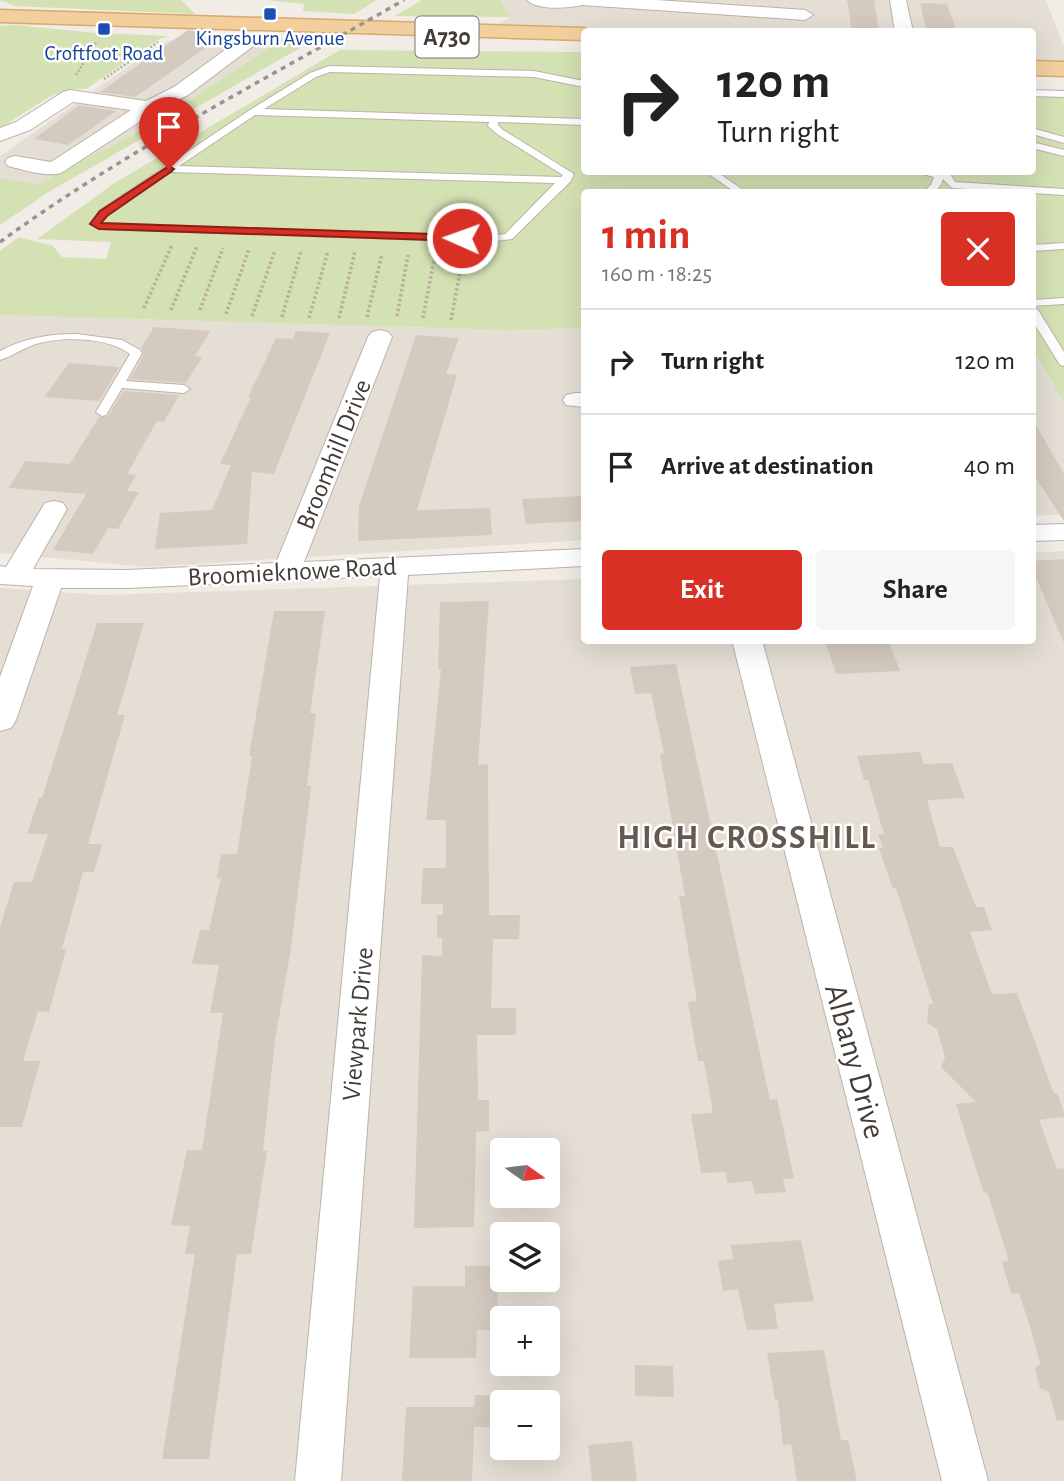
<!DOCTYPE html>
<meta charset="utf-8">
<style>
body{margin:0;font-family:"Alegreya Sans",sans-serif;background:#f6f6f6;color:#222;height:100vh;display:flex;flex-direction:column;font-size:26px;white-space:nowrap}
*{box-sizing:border-box;margin:0}
p{font-size:23px;color:#767676}
.icon{flex:none;width:38px;height:38px;fill:none;stroke:currentColor;stroke-width:2;stroke-linecap:round;stroke-linejoin:round}
.map{position:relative;flex:1;overflow:hidden}
.side{position:absolute;left:581px;top:189px;width:455px;height:455px;display:flex;flex-direction:column;background:#fff;border-radius:7px;box-shadow:0 7px 28px #0002}
.side>*{flex:none}
.top-card{position:absolute;left:581px;top:28px;width:455px;height:147px;border-radius:7px;box-shadow:0 7px 28px #0002;background:#fff;color:#222;overflow:hidden}
.needle{width:46px;rotate:104deg}
.tools{position:absolute;left:490px;top:1138px;display:grid;gap:14px}
.tools a{display:grid;place-items:center;width:70px;height:70px;border-radius:7px;background:#fff;box-shadow:0 7px 28px #0002;font-size:35px}
.pin{position:absolute;display:grid;place-items:center;width:60px;height:60px;color:#fff;margin:-72px -30px;border-radius:50% 50% 50% 0;rotate:-45deg;box-shadow:0 0 7px #0007}
.pin .icon{rotate:45deg}
.me{position:absolute;width:77px;margin:-38px;rotate:272deg;stroke-linejoin:round;filter:drop-shadow(0 0 5px #0008)}
.turn{display:flex;align-items:center;gap:24px;height:147px;padding:0 21px;font-size:32px}
.turn .icon{width:91px;height:91px;stroke-width:2.5}
.turn b{display:block;font-size:49px;line-height:60px}
.round{display:grid;place-items:center;flex:none;width:74px;height:74px;border-radius:7px;background:#f6f6f6}
.overview{display:flex;align-items:center;justify-content:space-between;height:119px;padding:0 21px}
h1{font-size:42px;font-weight:700;line-height:52px;color:#d93025}
.action{display:flex;gap:14px;margin-top:auto;padding:14px 21px}
.action a{flex:1;height:80px;border-radius:7px;background:#d93025;color:#fff;font-size:28px;font-weight:700;line-height:80px;text-align:center}
.action a+a{background:#f6f6f6;color:#222}
ul{padding:0;list-style:none}
li{display:flex;align-items:center;gap:21px;height:105px;padding:0 21px;border-top:2px solid #e0e0e0}
li div{flex:1}
li b{display:block;font-size:26px}
li em{font-style:normal}
.map>svg:first-child{display:block}
.residential{fill:#e4ded5;fill-rule:evenodd}
.green{fill:#d3e1b3}
.building{fill:#d4cac0}
.lines{fill:none;stroke-linecap:round;stroke-linejoin:round}
.lane-casing{stroke:#bbb3aa;stroke-width:2}
.street-casing{stroke:#bbb3aa;stroke-width:2}
.primary-casing{stroke:#d6a970;stroke-width:3}
.path-far1{stroke:#bcad9d;stroke-width:2.5;stroke-dasharray:2 2;stroke-linecap:butt}
.path{stroke:#bcad9d;stroke-width:3.5;stroke-dasharray:2.5 2.5;stroke-linecap:butt}
.lane{fill:#fff;fill-rule:evenodd}
.street{fill:#fff;fill-rule:evenodd}
.primary{fill:#f3cf9e;fill-rule:evenodd}
.rail{stroke:#959595;stroke-width:3.5;stroke-dasharray:5 5;stroke-linecap:butt}
.route{fill:#d93025;stroke:#8d1f18;stroke-width:2}
.transit-dot{fill:#1a4fb4;stroke:#fff;stroke-width:2.5}
.labels{text-anchor:middle;stroke-width:5;stroke-linejoin:round;paint-order:stroke}
.far-transit-label{font-size:21px;fill:#164399;stroke:#fff}
.shield{fill:#fff;stroke:#7b7672;stroke-width:2}
.shield-label{font-size:24px;font-weight:bold;fill:#433c36}
.street-label{font-size:26px;fill:#433c36;stroke:#fff}
.near-street-label{font-size:32px;fill:#433c36;stroke:#fff}
.district-label{font-size:33px;font-weight:bold;letter-spacing:2px;fill:#65594f;stroke:#fff}
</style>
<div class="map">
<svg width="1064" height="1481" viewBox="0 0 1064 1481">
<rect width="100%" height="100%" fill="#f1ece6"/>
<!-- residential -->
<g class="residential">
<path d="M500,0h546l18,47v14l-31,-1 -1,-28h-412l-126,-5 16,-10z"/>
<path d="M192,35l90,4 -124,82 -120,63 -38,-6v-22l154,-107 11,-7z"/>
<path d="M0,315l508,15 76,-2v212l-438,27 -146,-14z"/>
<path d="M1032,351l32,51v112l-31,2z"/>
<path d="M1064,551v930h-1064v-893l103,7 481,-16v61h448l1,-87zM502,1150h46v45h-46zM502,1234h46v45h-46zM502,1318h46v45h-46zM502,1402h46v45h-46z"/>
</g>
<!-- green -->
<g class="green">
<path d="M0,0h181l14,14 -180,-8z"/>
<path d="M266,0h111l-23,14 -51,-3 1,-7z"/>
<path d="M422,0h78l10,17 -115,-1z"/>
<path d="M14,25l83,8 72,3 -12,4 -71,49h-16l-21,8 -49,31v-102z"/>
<path d="M282,39l25,5 -257,147 -50,34v-47l38,6 120,-63z"/>
<path d="M340,50l244,2v120h448l1,-81h31v311l-31,-51 -1,-159h-448v136l-76,2 -508,-15v-64l19,-14 34,9 9,11 44,2 5,-17 -74,-3 76,-55z"/>
</g>
<!-- building -->
<g class="building">
<path d="M847,0h27l5,32 -27,-1z"/>
<path d="M920,3l27,1 10,28h-30z"/>
<path d="M188,30l6,1 9,13h8l-76,53 -35,-5z"/>
<path d="M79,105l37,6 -48,34 -34,-6z"/>
<path d="M154,327l56,4 -15,25 7,1 -16,26 -56,-4 14,-25 -3,-6z"/>
<path d="M296,331l34,2 -56,141 -22,-2 -5,72 -92,5 5,-36 52,-3 19,-45 -11,-1 31,-67h-3l28,-59 17,1z"/>
<path d="M416,335l43,3 -13,36 11,1 -40,135 73,-2 2,27 -134,6 1,-35z"/>
<path d="M69,363l50,4 -20,34 -55,-4z"/>
<path d="M123,391l56,4 -15,27 -7,-1 -30,53 9,1 -9,16 12,1 -21,37 -10,-1 -15,26 -40,-4 33,-56 -77,-6 16,-27 45,3 29,-47 9,-1z"/>
<path d="M1032,418l32,56v47l-32,-49z"/>
<path d="M584,496v25l-58,3 -4,-25z"/>
<path d="M1064,559v84l-32,-75v-7z"/>
<path d="M489,601l-11,164 10,-1 1,151h31l-1,24h-26l-2,69h25v27h-39l1,65h11v31l-13,1 -2,95 -60,1 8,-273 20,1v-18h-5v-23h6v-11h-22l2,-36h23v-48h-20l15,-151h-3l2,-67z"/>
<path d="M274,611h51l-15,102h6l-9,73h4l-21,168 -15,86 -12,111h4l-16,103h-14l-28,205h-47l33,-205h-10l5,-28 -19,-1 16,-75h15l21,-137h-13l9,-48 -27,-1 8,-34h9l12,-52h-4l4,-24h16l15,-98h-3z"/>
<path d="M97,623h47l-27,92h8l-37,129h14l-8,28h-11l-21,77h4l-17,63 -11,-1 -15,50h17l-18,66h-22v-200l14,-45h18l16,-48h-21l12,-36h3z"/>
<path d="M825,640h63l12,31 -64,3z"/>
<path d="M676,664l94,436 7,-1 17,79 -11,1 3,13 -31,2 -3,-13 -25,2 -1,-11 -25,1 -10,-59 22,-1 -9,-52h-6l-10,-59 9,-1 -18,-105h6l-25,-142h4l-13,-61 -16,1 -5,-27z"/>
<path d="M920,752l4,12 28,-1 13,35 -38,2 13,47h13l23,60h8l8,23 -22,2 22,62 25,-1 37,101 3,-1 7,19v5l-25,3 18,49 7,-1v252l-7,1 -8,-29 -9,-4 -5,-19 5,-6 -9,-33 -12,-37 -8,1 -9,-32 7,-1 -21,-67 -5,-3 -27,-87 20,-2 -35,-35 4,-10 -8,-28 -10,-6 2,-19h4l-37,-116 -3,1 -14,-41h4l-5,-14h6l-16,-54h-4l-7,-24z"/>
<path d="M801,1240l13,61 -40,3 4,25 -31,1 -9,-41 -15,2 -5,-30 15,-2 -2,-14z"/>
<path d="M465,1266h33l-1,64h-20l-1,28h-67l4,-72h52z"/>
<path d="M824,1350l17,90h7l9,41h-60l-6,-37 -8,1 -5,-45h-3l-8,-47z"/>
<path d="M635,1365l38,1 1,31 -39,-1z"/>
<path d="M475,1395h27v32h-28l-2,54h-70l4,-74h68z"/>
<path d="M632,1441l5,40h-45l-4,-36z"/>
</g>
<g class="lines">
<defs>
<g id="lane">
<path d="M329,66l205,5 50,10v6l-50,-10 -204,-5 -14,5 -52,32 320,10v6l-86,-3v3l5,5 71,44 -4,8 -58,57 -24,3 -389,-13 -9,-5 9,-13 151,-101 60,-37zM255,115l234,7 -1,4 9,8 66,41 -2,2 -382,-11zM171,172l384,11 -50,51 -17,2 -387,-13 6,-8z"/>
<path d="M1032,90l32,1v6l-32,-1z"/>
<path d="M1032,128l32,9v6l-32,-9z"/>
<path d="M1032,142l32,8v6l-32,-8z"/>
<path d="M706,172h11l29,20h-11z"/>
<path d="M915,172h34l6,10 109,7v6l-112,-7 -9,-9c-4,12 -8,13 -20,13l8,-7 3,-8z"/>
<path d="M1064,243v6l-32,2v-6z"/>
<path d="M1064,298v6l-32,2v-6z"/>
<path d="M1032,307l6,3 26,42v14l-4,-1 -28,-45z"/>
<path d="M77,334l45,6 18,10 2,3 -16,28 58,4 6,4 -6,4 -62,-5 -16,27 -4,1 -6,-4 34,-58c-22,-17 -68,-18 -94,-10 -13,4 -23,12 -36,16v-9c25,-13 48,-17 77,-17z"/>
</g>
<g id="street">
<path d="M527,0h129l149,10 8,5 -8,5 -223,-15c-14,3 -44,6 -55,-5z"/>
<path d="M890,0h16l7,32h-18z"/>
<path d="M246,38l9,5 -3,4 -64,48 -32,16 -95,62c-16,4 -37,-3 -53,-7l-3,-4 3,-4 7,-2 36,6 80,-52 -58,-8 -43,28 -30,11v-13l16,-6 47,-30 7,-2 76,11 28,-14 66,-48z"/>
<path d="M380,330l8,2 4,5 -88,225 280,-13v17l-176,9 -67,906h-46l85,-905 -253,12h-66l-45,132 -5,8 -11,3v-54l33,-91 -33,-2v-18l6,1 39,-64 9,-2 9,2 4,6 -34,60 94,1 149,-7 92,-226 4,-5z"/>
<path d="M575,393h9v14l-18,-2 -3,-5 3,-5z"/>
<path d="M1064,524v16l-32,1v-16z"/>
<path d="M732,640h30l226,841h-46z"/>
</g>
<g id="primary">
<path d="M0,10l584,18 9,4h-9v8l-584,-18z"/>
<path d="M1032,61l32,1v14l-32,-1z"/>
</g>
</defs>
<!-- lane casing -->
<use href="#lane" class="lane-casing"/>
<!-- street casing -->
<use href="#street" class="street-casing"/>
<!-- primary casing -->
<use href="#primary" class="primary-casing"/>
<!-- path-far1 -->
<g class="path-far1">
<path d="M76,75l21,-34"/>
<path d="M104,79l54,-37"/>
</g>
<!-- path -->
<g class="path">
<path d="M144,308l28,-63"/>
<path d="M171,310l26,-64"/>
<path d="M200,310l23,-62"/>
<path d="M226,314l23,-65"/>
<path d="M252,316l23,-66"/>
<path d="M397,316l11,-61"/>
<path d="M282,317l19,-66"/>
<path d="M367,317l15,-63"/>
<path d="M309,318l19,-67"/>
<path d="M339,318l16,-67"/>
<path d="M423,318l12,-64"/>
<path d="M451,320l12,-64"/>
</g>
<!-- lane -->
<use href="#lane" class="lane"/>
<!-- street -->
<use href="#street" class="street"/>
<!-- primary -->
<use href="#primary" class="primary"/>
<!-- rail -->
<path class="rail" d="M0,242c125,-91 270,-165 404,-242"/>
</g>
<!-- route -->
<path class="route" d="M169,166l5,3 -2,2 -65,45 -6,7 361,12 5,3 -5,3 -363,-12 -9,-5 10,-13z"/>
<!-- markers -->
<g class="transit-dot">
<rect x="263" y="7" width="14" height="14" rx="3.5"/>
<rect x="97" y="22" width="14" height="14" rx="3.5"/>
</g>
<g class="labels">
<!-- far-transit labels -->
<g class="far-transit-label">
<text x="270" y="45">Kingsburn Avenue</text>
<text x="104" y="60">Croftfoot Road</text>
</g>
<!-- shield labels -->
<rect class="shield" x="415.5" y="16.5" width="63" height="41" rx="5"/>
<g class="shield-label">
<text x="447" y="45">A730</text>
</g>
<!-- street labels -->
<g class="street-label">
<text transform="translate(333 454) rotate(-68)" y="9">Broomhill Drive</text>
<text transform="translate(292 571) rotate(-3)" y="9">Broomieknowe Road</text>
<text transform="translate(357 1024) rotate(-85)" y="9">Viewpark Drive</text>
</g>
<!-- near-street labels -->
<g class="near-street-label">
<text transform="translate(856 1061) rotate(75)" y="11">Albany Drive</text>
</g>
<!-- district labels -->
<g class="district-label">
<text x="747" y="848">HIGH CROSSHILL</text>
</g>
</g>
</svg>
<div class="tools">
<a><svg class="needle" viewBox="-14 -14 28 28"><path d="M0-13l5 13h-10z" fill="#e53935"/><path d="M0 13l5-13h-10z" fill="#767676"/></svg></a>
<a><svg class="icon" aria-label="layers" viewBox="0 0 24 24"><path d="M12 4l9 5-9 5-9-5zM3 14l9 5 9-5"/></svg></a>
<a>+</a>
<a>−</a>
</div>
<div class="pin" style="left:169px;top:169px;background:#d93025"><svg class="icon" aria-label="arrive" viewBox="0 0 24 24"><path d="M6 21V4h12l-3 4 3 4H6"/></svg></div>
<svg class="me" style="left:462px;top:238px" viewBox="-20 -20 40 40"><circle r="17" fill="#d93025" stroke="#fff" stroke-width="3"/><path d="M0-11L8 9 0 5-8 9z" fill="#fff"/></svg>
<div class="top-card">
<div class="turn"><svg class="icon" aria-label="right" viewBox="0 0 24 24"><path d="M7 20v-9h11M14 6l5 5-5 5"/></svg><div><b>120 m</b>Turn right</div></div>
</div>
<section class="side">
<div class="overview"><div><h1>1 min</h1><p>160 m · 18:25</p></div><a class="round" style="background:#d93025;color:#fff"><svg class="icon" aria-label="close" viewBox="0 0 24 24"><path d="M6 6l12 12M18 6L6 18"/></svg></a></div>
<ul>
<li><svg class="icon" aria-label="right" viewBox="0 0 24 24"><path d="M7 20v-9h11M14 6l5 5-5 5"/></svg><div><b>Turn right</b></div><em>120 m</em></li>
<li><svg class="icon" aria-label="arrive" viewBox="0 0 24 24"><path d="M6 21V4h12l-3 4 3 4H6"/></svg><div><b>Arrive at destination</b></div><em>40 m</em></li>
</ul>
<div class="action"><a>Exit</a><a>Share</a></div>
</section>
</div>
